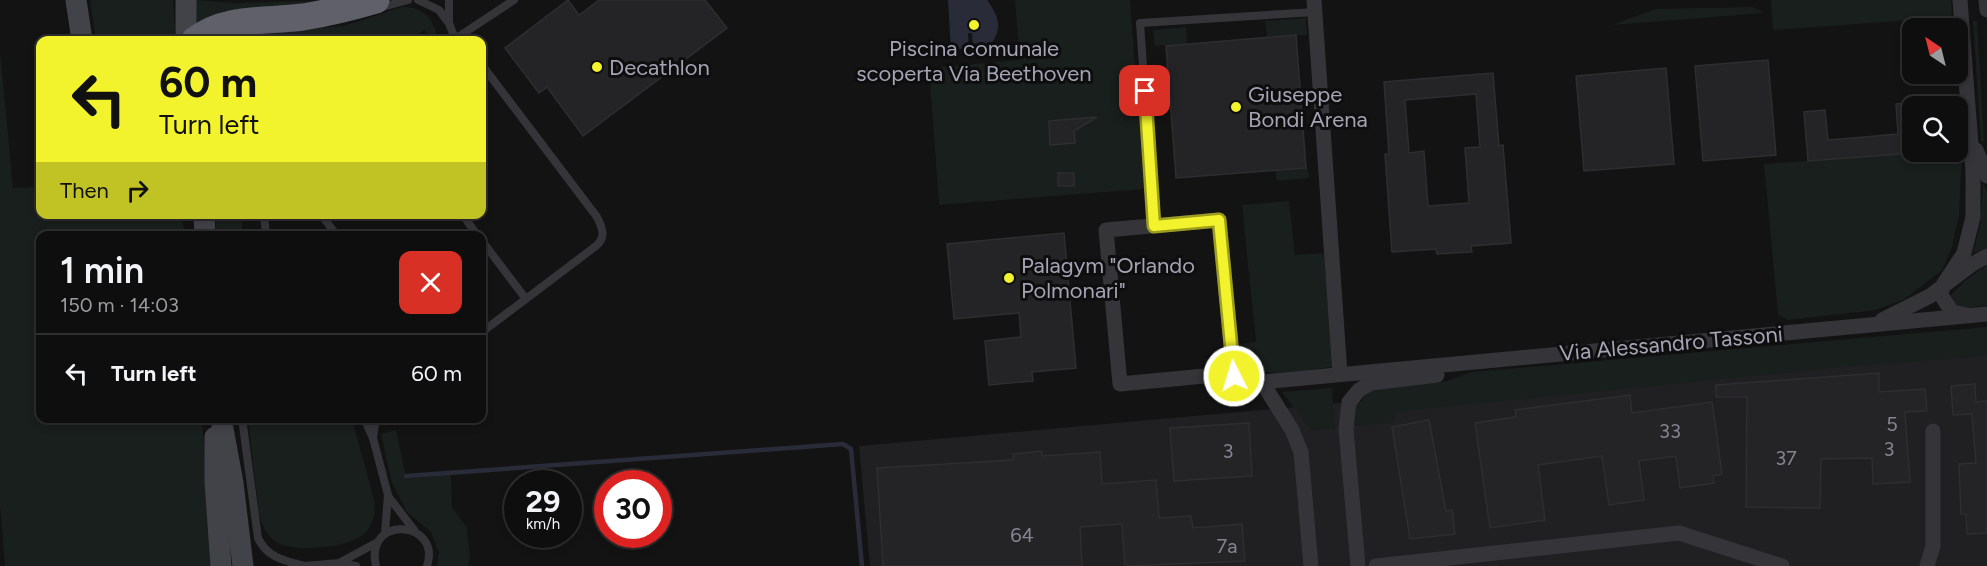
<!DOCTYPE html>
<meta charset="utf-8">
<style>
body{margin:0;font-family:Figtree,sans-serif;background:#171718;color:#f1f3f6;height:100vh;display:flex;flex-direction:column;font-size:22px;white-space:nowrap}
*{box-sizing:border-box;margin:0}
p{font-size:20px;color:#9b9c9e}
.icon{flex:none;width:33px;height:33px;fill:none;stroke:currentColor;stroke-width:2;stroke-linecap:round;stroke-linejoin:round}
.map{position:relative;flex:1;overflow:hidden}
.details{position:absolute;left:36px;top:231px;width:450px;height:192px;display:flex;flex-direction:column;background:#0e0e0f;border-radius:12px;box-shadow:0 3px 9px #0003,0 0 0 2px #2e2e2f}
.details>*{flex:none}
.banner{position:absolute;left:36px;top:36px;width:450px;height:183px;border-radius:12px;box-shadow:0 3px 9px #0003,0 0 0 2px #2e2e2f;background:#f2f32c;color:#111;overflow:hidden}
.needle{width:39px;rotate:325deg}
.tools{position:absolute;left:1902px;top:18px;display:grid;gap:12px}
.tools a{display:grid;place-items:center;width:66px;height:66px;border-radius:12px;background:#0e0e0f;box-shadow:0 3px 9px #0003,0 0 0 2px #2e2e2f;font-size:30px}
.speed{position:absolute;left:504px;top:470px;display:flex;gap:12px;font-size:30px;font-weight:700;text-align:center}
.speed>*{display:grid;place-content:center;width:78px;height:78px;border-radius:50%;background:#0e0e0f;box-shadow:0 3px 9px #0003,0 0 0 2px #2e2e2f;line-height:1}
.speed small{font-size:15px;font-weight:400}
.speed .limit{border:9px solid #d22;background:#fff;color:#111}
.pin{position:absolute;display:grid;place-items:center;width:51px;height:51px;color:#fff;margin:-26px;border-radius:12px;box-shadow:0 3px 9px #0006}
.me{position:absolute;width:66px;margin:-33px;rotate:355deg;stroke-linejoin:round;filter:drop-shadow(0 0 4px #0008)}
.turn{display:flex;align-items:center;gap:21px;height:126px;padding:0 24px;font-size:27px}
.turn .icon{width:78px;height:78px;stroke-width:2.5}
.turn b{display:block;font-size:42px;line-height:51px}
.then{display:flex;align-items:center;height:57px;padding:0 24px;background:#0003;gap:12px;font-size:22px}
.round{display:grid;place-items:center;flex:none;width:63px;height:63px;border-radius:12px;background:#171718}
.head{display:flex;align-items:center;justify-content:space-between;height:102px;padding:0 24px}
h1{font-size:36px;font-weight:600;line-height:45px}
ul{padding:0;list-style:none}
li{display:flex;align-items:center;gap:18px;height:78px;padding:0 24px;border-top:2px solid #2e2e2f}
li div{flex:1}
li b{display:block;font-size:22px}
li em{font-style:normal}
.map>svg:first-child{display:block}
.built{fill:#201f21}
.green{fill:#191f1c}
.water{fill:#292c38}
.lines{fill:none;stroke-linecap:round;stroke-linejoin:round}
.stream{stroke:#292c38;stroke-width:4.5}
.building{fill:#242325;stroke:#2e2d30;stroke-width:1.5;fill-rule:evenodd}
.lane{stroke:#353439;stroke-width:8}
.street{stroke:#353439;stroke-width:15}
.secondary{stroke:#424249;stroke-width:21}
.highway{stroke:#60606a;stroke-width:27}
.route-casing{stroke:#9d9e1d;stroke-width:15}
.route{stroke:#f2f32c;stroke-width:10}
.poi-dot{fill:#f2f32c;stroke:#0e0e0f;stroke-width:2}
.labels{text-anchor:middle;stroke-width:6;stroke-linejoin:round;paint-order:stroke}
.number-label{font-size:20px;fill:#858491}
.poi-label{font-size:22px;fill:#a5a4b5;stroke:#0e0e0f;text-anchor:start}
.street-label{font-size:22px;fill:#a5a4b5;stroke:#0e0e0f}
</style>
<div class="map">
<svg width="1987" height="566" viewBox="0 0 1987 566">
<rect width="100%" height="100%" fill="#131314"/>
<!-- built -->
<path class="built" d="M1987,345v221h-1117l-11,-120z"/>
<!-- green -->
<g class="green">
<path d="M90,0h83l2,30 -3,10h-76z"/>
<path d="M195,0l40,3 114,-3 -151,30z"/>
<path d="M1015,0h115l14,189 -205,16 -10,-137 91,-8z"/>
<path d="M1771,0h180l1,17 -179,13z"/>
<path d="M402,7c18,-1 28,8 34,25l-2,8 -10,-10 -14,10h-201l8,-5 127,-9z"/>
<path d="M1753,7l11,6 -152,12 43,-16z"/>
<path d="M1306,18l1,17 -40,2 -2,-16z"/>
<path d="M1973,21h4l7,121 -3,-1z"/>
<path d="M1186,27l1,17 -32,2 -2,-16z"/>
<path d="M0,51l13,137 27,-1v27l141,1 4,20 -145,1v182l162,1 11,147h-208l-5,-63z"/>
<path d="M1958,150h4l-3,65 -7,32 -10,23 -37,29 -29,11 -88,10 -10,-6 -14,-150z"/>
<path d="M1308,168l1,10 -32,3 -1,-10z"/>
<path d="M1983,183l4,9v56l-14,5 7,-26z"/>
<path d="M1289,201l6,54 29,-2 10,114c-28,2 -64,12 -89,-1l-5,-22 16,-2 -14,-137z"/>
<path d="M215,215h26l2,20h-26z"/>
<path d="M1987,265v40l-30,5 -10,-11 19,-19z"/>
<path d="M1987,327v29l-147,11 -445,45 -1,10 -39,4 -1,-16 16,-21 78,-8 23,-9z"/>
<path d="M1332,388l3,41 -24,1 -29,-38z"/>
<path d="M248,419h104l23,84c0,10 -2,22 -10,30 -14,15 -74,21 -90,8 -9,-7 -14,-17 -16,-28z"/>
<path d="M396,430l10,46 45,-2 1,33 15,21 3,30 -2,8h-31l2,-14 -8,-20 -24,-20 -15,-29 -11,-49z"/>
</g>
<!-- water -->
<path class="water" d="M948,0h39c10,14 17,27 4,44l-18,5 -1,-16h-4l1,16h-18z"/>
<g class="lines">
<!-- stream -->
<path class="stream" d="M406,476l437,-32 8,5 11,117"/>
</g>
<!-- building -->
<g class="building">
<path d="M568,0l11,15 20,-15h106l22,28 -144,108 -36,-49 -8,6 -34,-45z"/>
<path d="M1296,35l10,133 -130,10 -10,-132z"/>
<path d="M1768,60l8,95 -73,6 -8,-95z"/>
<path d="M1666,68l8,96 -90,7 -8,-95z"/>
<path d="M1493,73l6,73 4,-1 8,98 -40,3 1,6 -21,1 -14,1 -1,-5 -44,3 -7,-98h4l-5,-72zM1476,94l4,53 -15,1 4,55 -41,3 -4,-55 -15,2 -4,-53z"/>
<path d="M1912,103v50l-104,8 -4,-49 21,-2 3,30 25,-2 45,-4 -2,-30z"/>
<path d="M1097,117l-23,14 1,12 -25,2 -1,-24z"/>
<rect x="1058" y="173" width="16" height="13"/>
<path d="M1064,233l12,135 -44,4 1,9 -44,4 -4,-44 36,-4 -2,-24 -65,6 -7,-75z"/>
<path d="M1879,373v19l46,-3 2,22 -22,1 5,70 -37,2 -1,-26 -51,1 -1,49 -74,-1 1,-110h-31v-12z"/>
<path d="M1975,384l1,18 11,-1v132l-20,1 -1,-20h-5l-2,-50 17,-1 -4,-49 -19,1 -2,-29z"/>
<path d="M1630,395l2,18 80,-11 10,72 -9,2 1,7 -34,5 -4,-32 -37,5 5,39 -35,5 -7,-49 -64,9 7,55 -55,8 -15,-105 41,-6 -1,-7z"/>
<path d="M1429,420l17,91 6,-1 3,24 -45,5 -18,-112z"/>
<path d="M1249,423l3,53 -78,5 -4,-53z"/>
<path d="M1042,451v5l58,-4 2,32 54,-4 3,38 32,-2 2,12 49,-4 3,37 -120,5 -3,-42 -42,3 2,39h-199l-6,-98 136,-8v-6z"/>
</g>
<g class="lines">
<!-- lane -->
<g class="lane">
<path d="M418,0l21,10 9,12"/>
<path d="M449,0v23l6,16 59,-39"/>
<path d="M379,8l29,-8"/>
<path d="M482,65l115,152c6,12 9,20 -1,29l-114,86"/>
<path d="M264,214l2,22"/>
<path d="M321,214l16,22"/>
<path d="M462,214l16,22"/>
<path d="M1154,226l-14,-203 175,-11"/>
<path d="M482,241l44,58"/>
<path d="M242,418l16,120c9,20 28,23 47,28"/>
<path d="M364,418l9,20 3,-20"/>
<path d="M373,438l15,57 -3,38"/>
<path d="M388,496l26,34"/>
<path d="M340,563l16,3"/>
<path d="M305,566l34,-3 37,-20"/>
<path d="M376,566c-12,-52 66,-46 51,0"/>
</g>
<!-- street -->
<g class="street">
<path d="M1314,0l26,374"/>
<path d="M1960,0l13,172v45l-9,36 -21,32 -2,10 11,17 15,3"/>
<path d="M1986,0l1,10"/>
<path d="M1976,150l11,26"/>
<path d="M1882,320l48,-24 41,-31 16,-9"/>
<path d="M1234,376l-15,-156 -113,10 14,154 106,-10 36,8 725,-68"/>
<path d="M1262,382l30,48 9,22 10,114"/>
<path d="M1358,566l-12,-137 3,-27 10,-12 12,-7 66,-8"/>
<path d="M1376,566l303,-33 103,33"/>
<path d="M1927,566l6,-20v-115"/>
</g>
<!-- secondary -->
<g class="secondary">
<path d="M76,0l6,40"/>
<path d="M186,0v40"/>
<path d="M204,214l1,22"/>
<path d="M221,418l12,65 10,83"/>
<path d="M215,437v45l6,84"/>
</g>
<!-- highway -->
<path class="highway" d="M195,40c31,-24 71,-18 108,-23 25,-4 49,-10 73,-17"/>
</g>
<g class="lines">
<defs>
<path id="route" d="M1145,91l9,135 65,-6 15,156"/>
</defs>
<!-- route casing -->
<use href="#route" class="route-casing"/>
<!-- route -->
<use href="#route" class="route"/>
</g>
<!-- markers -->
<g class="poi-dot">
<circle cx="974" cy="25" r="6"/>
<circle cx="597" cy="67" r="6"/>
<circle cx="1236" cy="107" r="6"/>
<circle cx="1009" cy="278" r="6"/>
</g>
<g class="labels">
<!-- number labels -->
<g class="number-label">
<text x="1892" y="431">5</text>
<text x="1670" y="438">33</text>
<text x="1889" y="456">3</text>
<text x="1228" y="458">3</text>
<text x="1786" y="465">37</text>
<text x="1022" y="542">64</text>
<text x="1227" y="553">7a</text>
</g>
<!-- poi labels -->
<g class="poi-label">
<text x="974" y="56" text-anchor="middle">Piscina comunale<tspan x="974" dy="25">scoperta Via Beethoven</tspan></text>
<text x="609" y="75">Decathlon</text>
<text x="1248" y="102">Giuseppe<tspan x="1248" dy="25">Bondi Arena</tspan></text>
<text x="1021" y="273">Palagym "Orlando<tspan x="1021" dy="25">Polmonari"</tspan></text>
</g>
<!-- street labels -->
<g class="street-label">
<text transform="translate(1671 343) rotate(-5)" y="8">Via Alessandro Tassoni</text>
</g>
</g>
</svg>
<div class="tools">
<a><svg class="needle" viewBox="-14 -14 28 28"><path d="M0-13l5 13h-10z" fill="#e53935"/><path d="M0 13l5-13h-10z" fill="#9b9c9e"/></svg></a>
<a><svg class="icon" aria-label="search" viewBox="0 0 24 24"><circle cx="10" cy="10" r="6"/><path d="M15 15l6 6"/></svg></a>
</div>
<div class="speed"><div>29<small>km/h</small></div><div class="limit">30</div></div>
<div class="pin" style="left:1145px;top:91px;background:#d93025"><svg class="icon" aria-label="arrive" viewBox="0 0 24 24"><path d="M6 21V4h12l-3 4 3 4H6"/></svg></div>
<svg class="me" style="left:1234px;top:376px" viewBox="-20 -20 40 40"><circle r="17" fill="#f2f32c" stroke="#fff" stroke-width="3"/><path d="M0-11L8 9 0 5-8 9z" fill="#fff"/></svg>
<div class="banner">
<div class="turn"><svg class="icon" aria-label="left" viewBox="0 0 24 24"><path d="M17 20v-9H6M10 6l-5 5 5 5"/></svg><div><b>60 m</b>Turn left</div></div>
<div class="then">Then<svg class="icon" aria-label="right" viewBox="0 0 24 24"><path d="M7 20v-9h11M14 6l5 5-5 5"/></svg></div>
</div>
<section class="details">
<div class="head"><div><h1>1 min</h1><p>150 m · 14:03</p></div><a class="round" style="background:#d93025;color:#fff"><svg class="icon" aria-label="close" viewBox="0 0 24 24"><path d="M6 6l12 12M18 6L6 18"/></svg></a></div>
<ul>
<li><svg class="icon" aria-label="left" viewBox="0 0 24 24"><path d="M17 20v-9H6M10 6l-5 5 5 5"/></svg><div><b>Turn left</b></div><em>60 m</em></li>
</ul>
</section>
</div>
